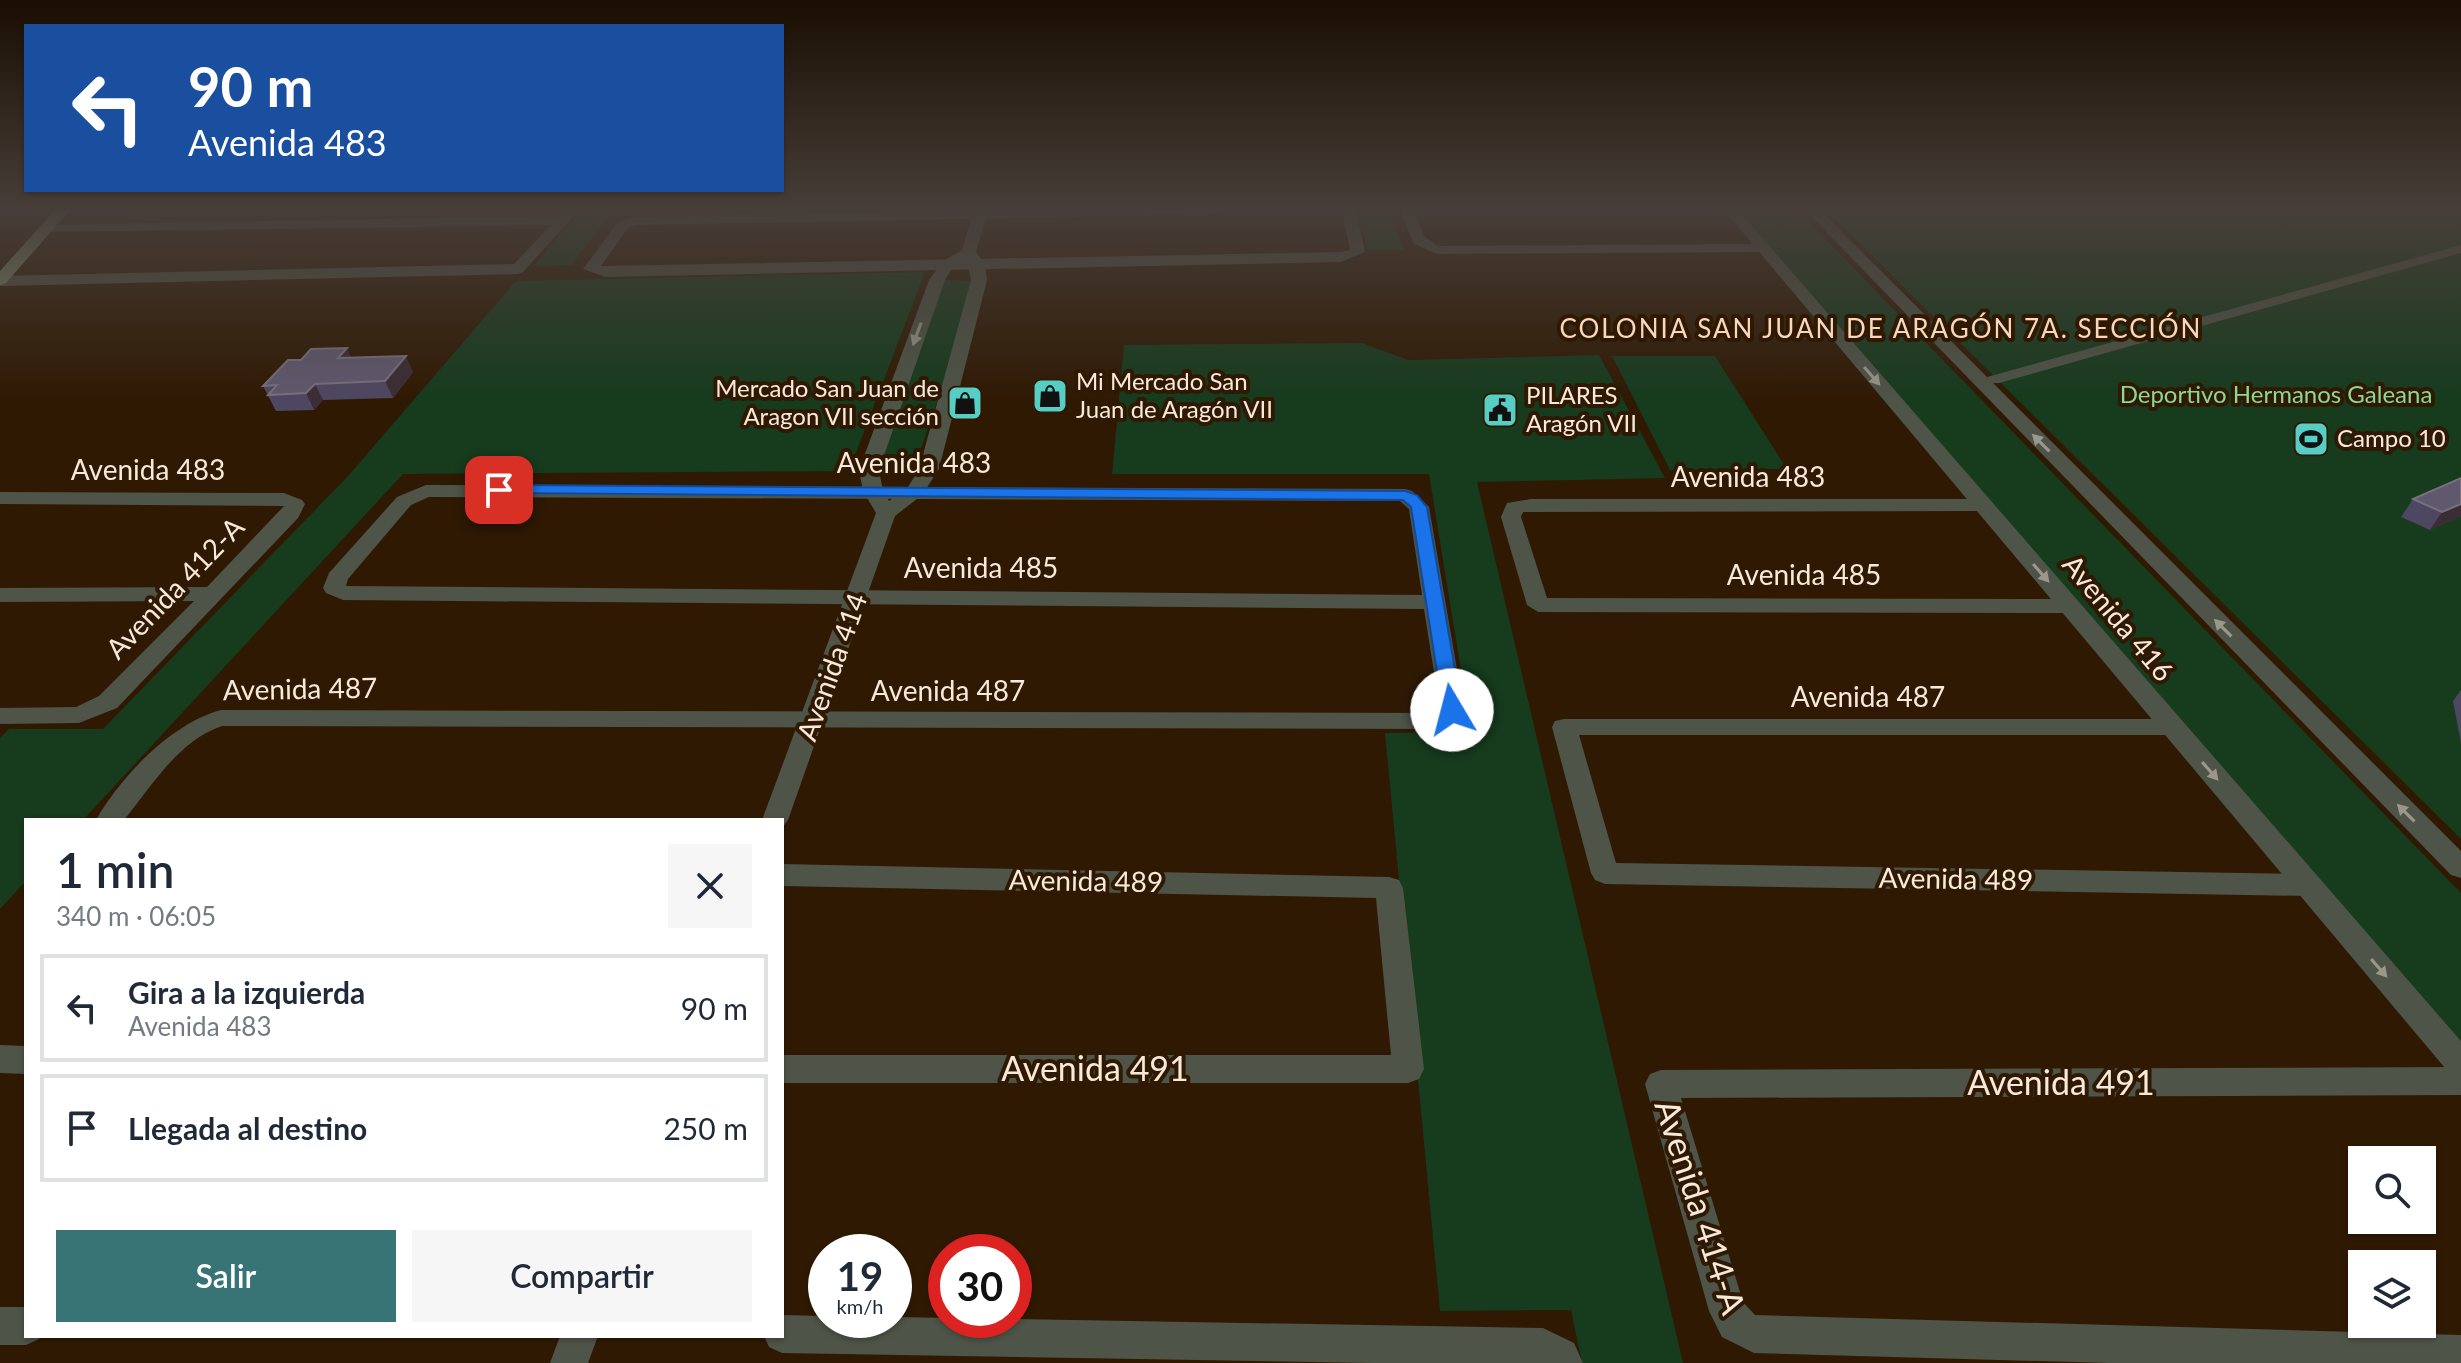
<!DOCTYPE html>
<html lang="es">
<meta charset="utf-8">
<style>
body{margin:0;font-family:Lato,sans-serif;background:#f6f6f7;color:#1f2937;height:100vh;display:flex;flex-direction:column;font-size:30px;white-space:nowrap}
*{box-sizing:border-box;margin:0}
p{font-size:26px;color:#747a83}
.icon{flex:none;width:44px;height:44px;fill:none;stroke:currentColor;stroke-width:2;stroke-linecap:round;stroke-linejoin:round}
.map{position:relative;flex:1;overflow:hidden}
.sheet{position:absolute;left:24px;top:818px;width:760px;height:520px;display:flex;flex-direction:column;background:#fff;border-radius:0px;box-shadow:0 2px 6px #0004}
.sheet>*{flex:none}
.top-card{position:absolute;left:24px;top:24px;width:760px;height:168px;border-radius:0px;box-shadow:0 2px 6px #0004;background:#1a4fa0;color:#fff;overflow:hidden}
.tools{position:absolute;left:2348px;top:1146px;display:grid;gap:16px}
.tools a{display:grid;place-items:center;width:88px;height:88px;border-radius:0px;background:#fff;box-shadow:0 2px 6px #0004;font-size:40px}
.speed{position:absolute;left:808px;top:1234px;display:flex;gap:16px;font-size:40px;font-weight:700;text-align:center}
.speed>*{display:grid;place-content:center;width:104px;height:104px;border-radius:50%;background:#fff;box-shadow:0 2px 6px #0004;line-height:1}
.speed small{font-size:20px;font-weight:400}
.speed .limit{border:12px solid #d22;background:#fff;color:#111}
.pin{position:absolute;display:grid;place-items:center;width:68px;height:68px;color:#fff;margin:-34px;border-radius:16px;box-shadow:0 4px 12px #0006}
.me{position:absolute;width:88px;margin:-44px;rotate:352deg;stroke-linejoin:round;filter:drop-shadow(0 0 6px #0008)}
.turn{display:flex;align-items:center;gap:28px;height:168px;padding:0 32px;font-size:36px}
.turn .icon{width:104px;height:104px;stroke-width:2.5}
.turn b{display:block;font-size:56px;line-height:68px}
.round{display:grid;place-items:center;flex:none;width:84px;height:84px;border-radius:0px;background:#f6f6f7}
.overview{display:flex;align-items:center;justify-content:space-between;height:136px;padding:0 32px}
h1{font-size:48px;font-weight:600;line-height:60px}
.action{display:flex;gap:16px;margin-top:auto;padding:16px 32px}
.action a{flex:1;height:92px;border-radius:0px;background:#387376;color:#fff;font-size:32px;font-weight:600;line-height:92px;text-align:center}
.action a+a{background:#f6f6f7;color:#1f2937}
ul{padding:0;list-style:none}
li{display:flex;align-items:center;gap:24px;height:108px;margin:0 16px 12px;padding:0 16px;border:4px solid #e0e1e3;border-radius:0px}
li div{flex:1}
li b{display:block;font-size:30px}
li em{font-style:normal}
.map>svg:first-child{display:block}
.green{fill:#163b1d}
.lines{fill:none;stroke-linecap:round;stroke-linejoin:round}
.pedestrian{fill:#4e5447;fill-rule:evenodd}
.minor{fill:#4e5447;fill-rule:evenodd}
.tertiary{fill:#4e5447;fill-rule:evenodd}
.primary{fill:#7d896d;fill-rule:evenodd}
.wall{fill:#4e4761}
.shaded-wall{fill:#3a2d36}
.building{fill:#60596e;stroke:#786f7f;stroke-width:2}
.oneway{fill:#9b978a}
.route{fill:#1a73e8;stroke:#114b97;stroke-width:2}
.labels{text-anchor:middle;stroke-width:8;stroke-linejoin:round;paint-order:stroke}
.far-poi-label{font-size:24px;fill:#f9e9db;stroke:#2f1903;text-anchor:start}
.far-park-label{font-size:24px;fill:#8ad894;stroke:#2f1903}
.far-neighbourhood-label{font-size:26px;letter-spacing:2px;fill:#f7d7bd;stroke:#2f1903}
.street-label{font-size:28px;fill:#f9e9db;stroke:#2f1903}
.near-street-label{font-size:34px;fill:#f9e9db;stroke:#2f1903}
</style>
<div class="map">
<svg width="2461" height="1363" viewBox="0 0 2461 1363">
<rect width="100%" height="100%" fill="#2f1903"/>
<!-- green -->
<g class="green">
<path d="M581,210h33l-43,55 -37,1z"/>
<path d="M1356,210h33l15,40h-36z"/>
<path d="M1735,210h62l664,683v148z"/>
<path d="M1826,210h635v629z"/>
<path d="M925,272l-76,199 -446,3 -320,346h-57v61l-26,28v-171l9,-9h94l246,-254 167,-194z"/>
<path d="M941,280l38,1 -65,188h-41z"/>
<path d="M1362,343l46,17 191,-5 66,123 -188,4 206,881h-101l-11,-53 -131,1 -55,-578 86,-1 -42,-258h-317l12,-129z"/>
<path d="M1612,356h103l72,113 -117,1z"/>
</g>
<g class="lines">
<!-- pedestrian -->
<path class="pedestrian" d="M2461,245v8l-462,130h-12l-2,-3 2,-3z"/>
<!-- minor -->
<g class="minor">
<path d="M564,210h15l-56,62 -5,2 -518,12v-10l514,-12 37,-39 -512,7v-6l5,-1 515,-9z"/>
<path d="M999,210h229l-7,4 -585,11 -8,3 -27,38 739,-14 10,-2 -8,-40h14l9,42 -24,10 -735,15 -23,-8 35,-47 16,-5z"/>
<path d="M1400,210h14l10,26 14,10 324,-2 7,4 -7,4 -325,2 -23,-10z"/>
<path d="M426,485l979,4 7,2 17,16 35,203 -6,12 -27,7 -1209,-3c-43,14 -71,61 -98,94h-28c25,-44 76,-97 125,-110l1210,3 9,-3 -16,-101 -1081,-9 -17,-7 -3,-5 6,-15 68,-76zM429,497l971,4 9,8 13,86 -1076,-9 2,-7 63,-74z"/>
<path d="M0,492l284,1 18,7 3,4 -7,14 -181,190 -38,15 -79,1v-16l76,-1 23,-11 95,-95 -194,1v-14l207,-1 77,-81 -284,-2z"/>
<path d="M1531,499h452l10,6 -10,6 -460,1 -2,5 26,81 523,1 11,7 -11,7 -532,-1 -11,-7 -26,-88 6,-14z"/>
<path d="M1564,719h608l9,2 3,6 -3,6 -9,2h-593l37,128 692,11 10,3 4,8 -4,8 -10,3 -703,-12 -10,-4 -4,-7 -39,-146 3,-6z"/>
<path d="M782,864l607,13 10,3 4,8 21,181 -5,10 -11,4h-626v-28h609l-15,-157 -594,-12z"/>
<path d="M0,1045l26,1v28l-26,-1z"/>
<path d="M2461,1067v28l-780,3 62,204 12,13 706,20v28h-352l-355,-10 -32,-16 -13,-26 -64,-227 5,-10 11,-4z"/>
<path d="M0,1307h26v29h15l-2,3 -13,6h-26z"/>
<path d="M782,1315l44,1v4h68v-3l649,11 31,15 9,20h-213l-588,-10 -13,-6 -5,-11h18z"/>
</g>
<!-- tertiary -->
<g class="tertiary">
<path d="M974,210h14l-12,42 9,12 2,16 -48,189 -17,26 -27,21 -107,304 -6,8v-8h-20l114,-307 -13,-22 -4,-21 70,-190 14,-19 19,-11zM967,260l4,20 -52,189 -11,18 -19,14 -6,-10 -4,-21 66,-190 8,-13z"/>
<path d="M1724,210h14l723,831v37l-11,-4z"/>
<path d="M1805,210h15l641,641v27l-10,-3z"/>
<path d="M560,1336h38l-10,27h-38z"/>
</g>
<!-- primary -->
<path class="primary" d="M55,210h15l-64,73 -6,2v-14z"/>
</g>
<!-- wall -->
<g class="wall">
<path d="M352,358l61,14 -20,26 -70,2 -9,10 -38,1 -13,-25z"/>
<path d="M2413,499l48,17 -31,14 -29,-13z"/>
<path d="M2461,690v53l-8,-42z"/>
</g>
<!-- shaded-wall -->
<g class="shaded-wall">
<path d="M347,348l7,16 -16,-6z"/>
<path d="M406,356l7,16 -20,26 -8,-17z"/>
<path d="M315,384l8,16 -9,10 -8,-17z"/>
<path d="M2461,504v12l-31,14 12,-18z"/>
</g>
<!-- building -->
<g class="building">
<path d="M347,348l-9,10 68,-2 -21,25 -70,3 -9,9 -38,2 9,-10 -14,1 25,-26h13l10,-11z"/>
<path d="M2461,478v26l-19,8 -29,-13z"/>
</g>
<!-- one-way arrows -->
<defs><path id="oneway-solid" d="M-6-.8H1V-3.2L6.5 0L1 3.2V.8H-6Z" transform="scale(2)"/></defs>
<g class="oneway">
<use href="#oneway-solid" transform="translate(917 334) rotate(110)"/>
<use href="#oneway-solid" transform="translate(1872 376) rotate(49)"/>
<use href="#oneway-solid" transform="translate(2041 443) rotate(-135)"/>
<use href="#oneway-solid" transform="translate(2041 573) rotate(49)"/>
<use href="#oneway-solid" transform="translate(2223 628) rotate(-135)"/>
<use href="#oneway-solid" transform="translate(2210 771) rotate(49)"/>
<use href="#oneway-solid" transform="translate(2406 813) rotate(-135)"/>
<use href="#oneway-solid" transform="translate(2379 968) rotate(49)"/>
</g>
<!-- sky -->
<linearGradient id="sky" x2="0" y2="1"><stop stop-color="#1a0e02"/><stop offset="0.52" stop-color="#473e39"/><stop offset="1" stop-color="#473e39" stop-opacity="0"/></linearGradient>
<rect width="2461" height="401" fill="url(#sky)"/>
<!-- route -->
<path class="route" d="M499,485l906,6 12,4 10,12 35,203 -10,6 -9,-6 -32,-203 -8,-7 -910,-7v-6z"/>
<!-- icons -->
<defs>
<symbol id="shop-square" viewBox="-11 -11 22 22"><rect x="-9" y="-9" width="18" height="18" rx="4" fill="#56cec3" stroke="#2f1903"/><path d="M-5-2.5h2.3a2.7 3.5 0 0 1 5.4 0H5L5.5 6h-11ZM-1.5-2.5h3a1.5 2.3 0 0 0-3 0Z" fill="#111"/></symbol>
<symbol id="civic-square" viewBox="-11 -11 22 22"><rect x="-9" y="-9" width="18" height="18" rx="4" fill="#56cec3" stroke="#2f1903"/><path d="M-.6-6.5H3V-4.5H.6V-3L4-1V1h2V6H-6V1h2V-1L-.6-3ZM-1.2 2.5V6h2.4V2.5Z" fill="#111"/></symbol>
<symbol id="stadium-square" viewBox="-11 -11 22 22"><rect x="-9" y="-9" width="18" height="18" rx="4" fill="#56cec3" stroke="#2f1903"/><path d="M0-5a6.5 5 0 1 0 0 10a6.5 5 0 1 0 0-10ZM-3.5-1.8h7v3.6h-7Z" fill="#111"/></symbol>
</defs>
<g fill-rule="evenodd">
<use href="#shop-square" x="1030" y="376" width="40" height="40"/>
<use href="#shop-square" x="945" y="383" width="40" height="40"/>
<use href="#civic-square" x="1480" y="390" width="40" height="40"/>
<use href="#stadium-square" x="2291" y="419" width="40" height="40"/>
</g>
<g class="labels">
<!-- far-poi labels -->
<g class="far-poi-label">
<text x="1076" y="390">Mi Mercado San<tspan x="1076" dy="28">Juan de Aragón VII</tspan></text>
<text x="939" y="397" text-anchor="end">Mercado San Juan de<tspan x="939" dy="28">Aragon VII sección</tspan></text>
<text x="1526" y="404">PILARES<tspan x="1526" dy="28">Aragón VII</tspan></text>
<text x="2337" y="447">Campo 10</text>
</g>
<!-- far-park labels -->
<g class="far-park-label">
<text x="2276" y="403">Deportivo Hermanos Galeana</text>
</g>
<!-- far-neighbourhood labels -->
<g class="far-neighbourhood-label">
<text x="1881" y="338">COLONIA SAN JUAN DE ARAGÓN 7A. SECCIÓN</text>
</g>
<!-- street labels -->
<g class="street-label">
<text x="914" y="473">Avenida 483</text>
<text x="148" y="480">Avenida 483</text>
<text x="1748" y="487">Avenida 483</text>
<text x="981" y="578">Avenida 485</text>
<text x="1804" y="585">Avenida 485</text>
<text transform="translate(175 588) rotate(-46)" y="10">Avenida 412-A</text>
<text transform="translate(2118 618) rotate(50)" y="10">Avenida 416</text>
<text transform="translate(832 667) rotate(-70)" y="10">Avenida 414</text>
<text transform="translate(300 689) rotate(-1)" y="10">Avenida 487</text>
<text x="948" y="701">Avenida 487</text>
<text x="1868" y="707">Avenida 487</text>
<text transform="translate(1956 879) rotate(1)" y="10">Avenida 489</text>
<text transform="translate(1086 881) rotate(1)" y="10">Avenida 489</text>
</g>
<!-- near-street labels -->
<g class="near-street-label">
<text x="1095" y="1081">Avenida 491</text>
<text x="2061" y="1095">Avenida 491</text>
<text transform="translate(1700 1207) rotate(72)" y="12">Avenida 414-A</text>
</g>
</g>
</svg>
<div class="tools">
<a><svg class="icon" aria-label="search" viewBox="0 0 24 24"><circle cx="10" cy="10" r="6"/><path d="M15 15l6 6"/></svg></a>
<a><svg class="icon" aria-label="layers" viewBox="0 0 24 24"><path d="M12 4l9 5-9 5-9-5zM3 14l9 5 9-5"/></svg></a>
</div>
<div class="speed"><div>19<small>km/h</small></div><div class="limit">30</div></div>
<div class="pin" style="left:499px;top:490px;background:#d93025"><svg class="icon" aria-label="arrive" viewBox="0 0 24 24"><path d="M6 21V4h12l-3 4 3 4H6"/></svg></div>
<svg class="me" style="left:1452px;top:710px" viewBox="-20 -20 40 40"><circle r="19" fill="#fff"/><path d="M0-13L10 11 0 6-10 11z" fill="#1a73e8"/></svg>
<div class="top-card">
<div class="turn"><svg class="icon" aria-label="left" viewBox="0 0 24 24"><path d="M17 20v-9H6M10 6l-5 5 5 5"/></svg><div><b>90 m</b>Avenida 483</div></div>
</div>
<section class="sheet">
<div class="overview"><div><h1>1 min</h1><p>340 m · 06:05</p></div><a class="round"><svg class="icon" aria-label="close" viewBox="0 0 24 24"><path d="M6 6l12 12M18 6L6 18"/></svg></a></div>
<ul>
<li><svg class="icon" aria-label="left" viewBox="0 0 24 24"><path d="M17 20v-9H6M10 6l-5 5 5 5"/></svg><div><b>Gira a la izquierda</b><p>Avenida 483</p></div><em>90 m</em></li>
<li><svg class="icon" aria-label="arrive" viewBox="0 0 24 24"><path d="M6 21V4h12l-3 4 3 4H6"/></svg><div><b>Llegada al destino</b></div><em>250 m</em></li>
</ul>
<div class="action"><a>Salir</a><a>Compartir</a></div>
</section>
</div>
